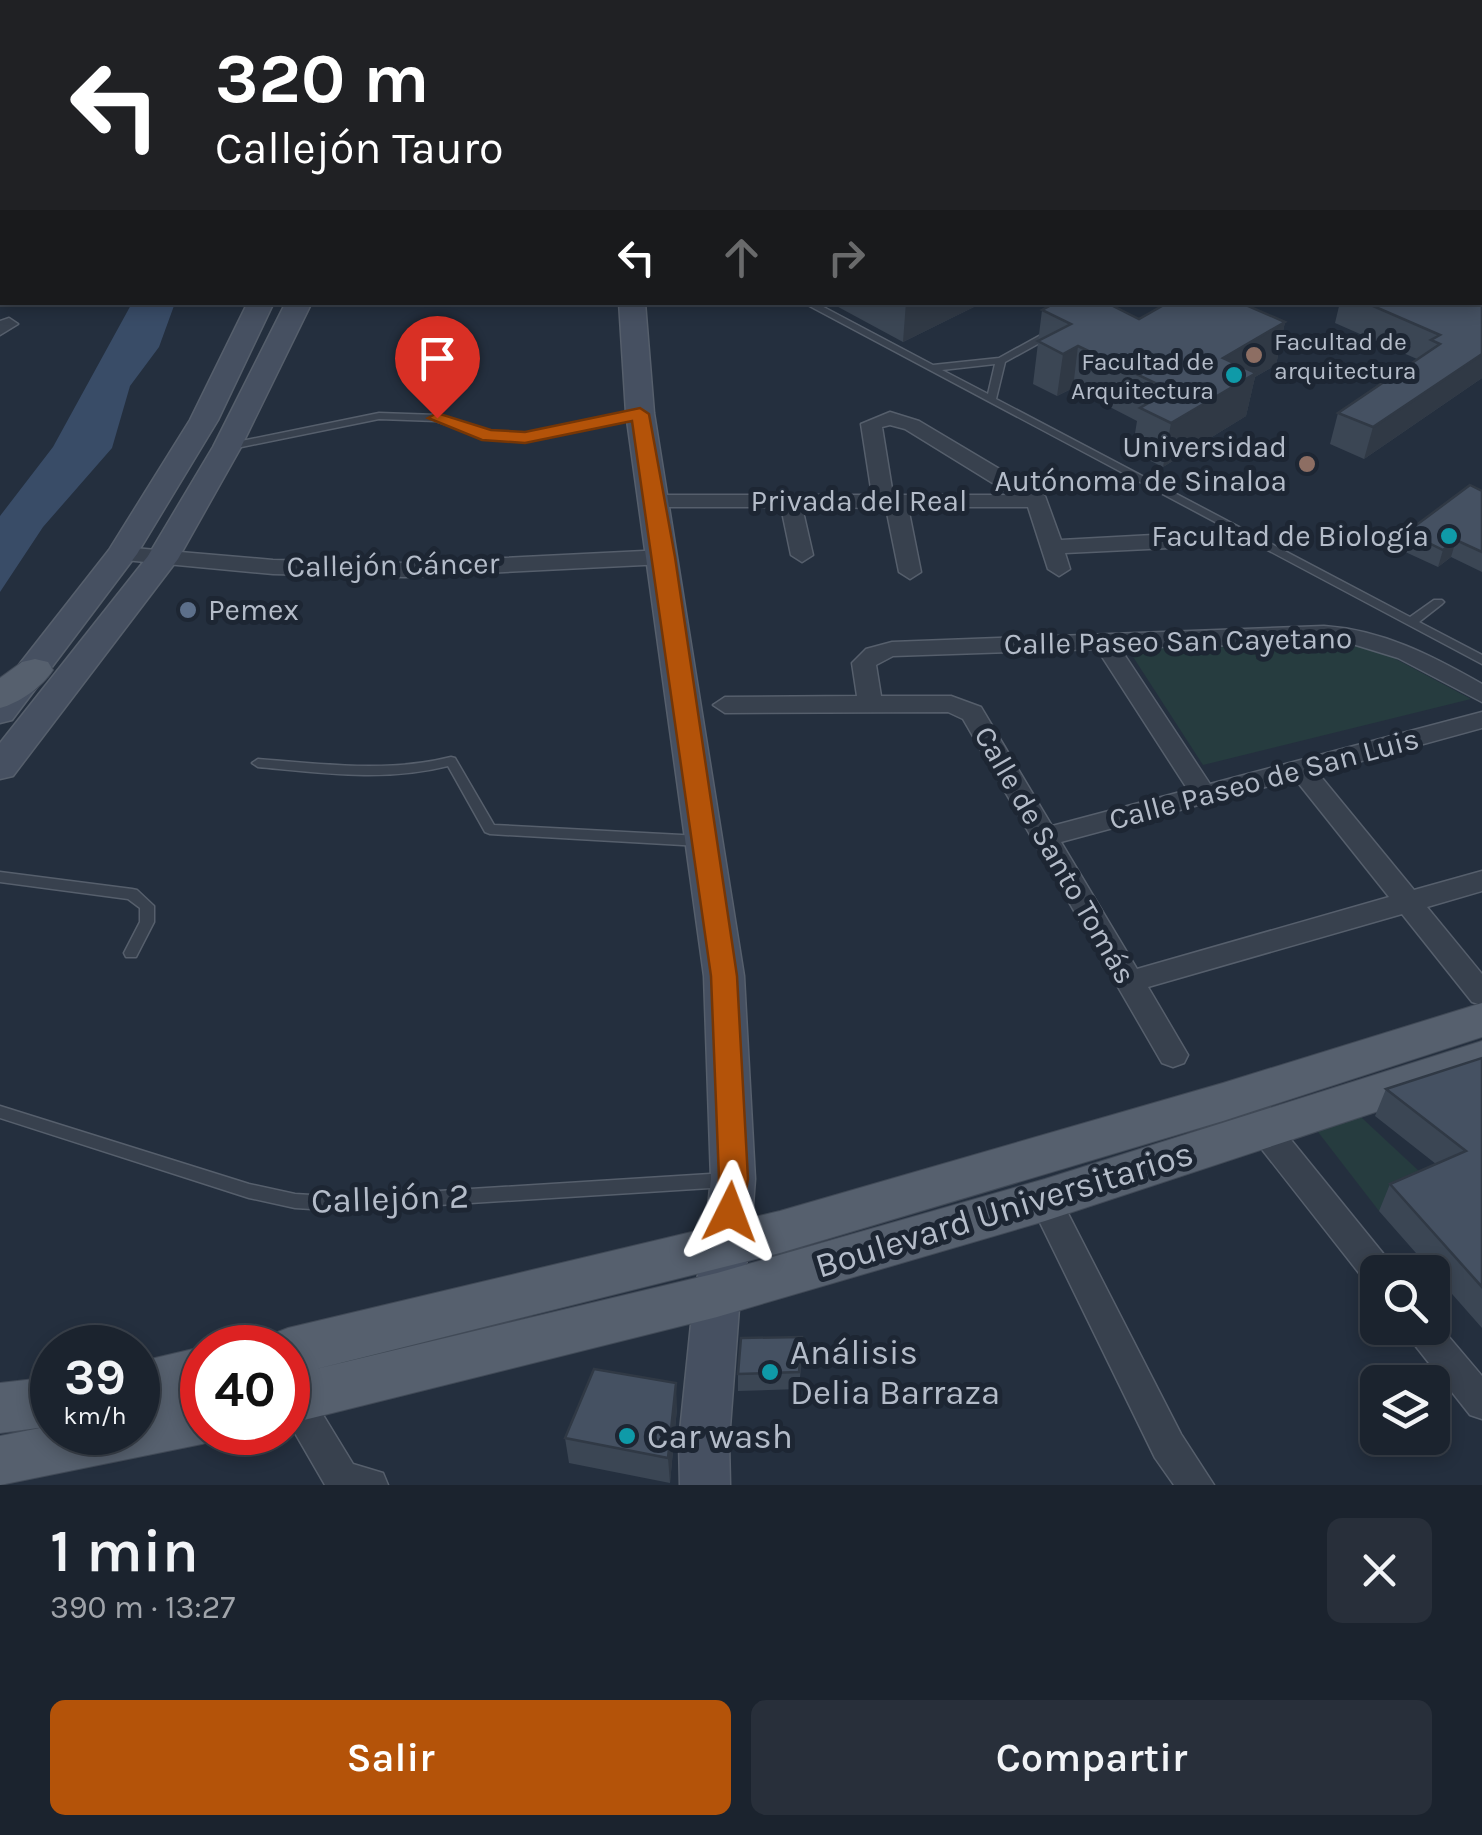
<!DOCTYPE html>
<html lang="es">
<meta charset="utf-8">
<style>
body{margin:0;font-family:Karla,sans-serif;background:#282f3a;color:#f1f3f6;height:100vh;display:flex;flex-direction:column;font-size:38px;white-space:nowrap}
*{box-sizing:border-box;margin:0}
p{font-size:32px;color:#a0a4aa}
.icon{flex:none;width:55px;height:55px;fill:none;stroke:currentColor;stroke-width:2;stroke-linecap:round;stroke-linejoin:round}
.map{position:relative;height:1485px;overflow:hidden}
.panel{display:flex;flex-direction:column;background:#1b232e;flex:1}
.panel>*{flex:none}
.hud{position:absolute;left:0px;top:0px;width:1482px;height:305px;box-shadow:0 5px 15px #0003,0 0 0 2px #39404a;background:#202124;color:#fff;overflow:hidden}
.fabs{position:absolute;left:1360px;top:1255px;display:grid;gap:20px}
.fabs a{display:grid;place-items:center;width:90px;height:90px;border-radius:15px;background:#1b232e;box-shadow:0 5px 15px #0003,0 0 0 2px #39404a;font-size:50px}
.speed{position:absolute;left:30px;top:1325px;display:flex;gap:20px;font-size:50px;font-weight:700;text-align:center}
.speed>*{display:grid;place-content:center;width:130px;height:130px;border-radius:50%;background:#1b232e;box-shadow:0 5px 15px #0003,0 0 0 2px #39404a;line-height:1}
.speed small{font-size:25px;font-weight:400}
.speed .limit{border:15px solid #d22;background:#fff;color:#111}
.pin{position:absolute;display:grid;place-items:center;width:85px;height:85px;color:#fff;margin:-102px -42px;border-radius:50% 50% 50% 0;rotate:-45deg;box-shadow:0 0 10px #0007}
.pin .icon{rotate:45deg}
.me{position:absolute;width:110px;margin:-55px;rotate:3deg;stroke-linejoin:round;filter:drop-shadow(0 0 8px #0008)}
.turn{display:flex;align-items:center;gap:35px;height:210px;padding:0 50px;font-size:45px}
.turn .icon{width:130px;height:130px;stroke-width:2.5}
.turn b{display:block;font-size:70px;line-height:85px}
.lanes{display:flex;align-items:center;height:95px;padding:0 50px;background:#0003;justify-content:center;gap:50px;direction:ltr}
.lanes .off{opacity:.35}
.round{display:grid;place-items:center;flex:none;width:105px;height:105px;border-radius:15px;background:#282f3a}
.overview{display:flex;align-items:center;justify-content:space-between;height:170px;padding:0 50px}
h1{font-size:60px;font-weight:600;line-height:75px}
.button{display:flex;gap:20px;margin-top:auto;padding:20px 50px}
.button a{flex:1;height:115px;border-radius:15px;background:#b45309;color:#fff;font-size:40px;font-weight:600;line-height:115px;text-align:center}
.button a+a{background:#282f3a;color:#f1f3f6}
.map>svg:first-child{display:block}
.green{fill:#263c3f}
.water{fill:#394c67}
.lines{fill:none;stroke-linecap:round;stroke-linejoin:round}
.lane-casing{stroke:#565f6c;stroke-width:3}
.street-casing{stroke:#565f6c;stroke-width:3}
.secondary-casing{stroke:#565f6c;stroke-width:3}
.primary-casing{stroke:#414a57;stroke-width:2}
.lane{fill:#38414e;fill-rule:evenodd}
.street{fill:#38414e;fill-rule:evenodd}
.secondary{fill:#465061;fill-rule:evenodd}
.primary{fill:#56606e;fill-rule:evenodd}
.wall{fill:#3b4654}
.shaded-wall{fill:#303945}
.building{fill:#455162;stroke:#303945;stroke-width:2.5}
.route{fill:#b45309;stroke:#753606;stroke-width:2.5}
.education-dot{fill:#8d6e63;stroke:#1d2633;stroke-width:4}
.culture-dot{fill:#0f9aa8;stroke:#1d2633;stroke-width:4}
.service-dot{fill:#5c6f8a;stroke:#1d2633;stroke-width:4}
.labels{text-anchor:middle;stroke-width:10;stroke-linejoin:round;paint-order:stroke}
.far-poi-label{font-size:25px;fill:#b4bcc9;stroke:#1d2633;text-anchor:start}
.poi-label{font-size:30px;fill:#b4bcc9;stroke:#1d2633;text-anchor:end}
.street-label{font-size:30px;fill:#b4bcc9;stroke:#1d2633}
.near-street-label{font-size:35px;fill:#b4bcc9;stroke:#1d2633}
.near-poi-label{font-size:35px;fill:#b4bcc9;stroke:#1d2633;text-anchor:start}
</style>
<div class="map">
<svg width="1482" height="1485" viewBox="0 0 1482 1485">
<rect width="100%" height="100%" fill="#242f3e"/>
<!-- green -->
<g class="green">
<path d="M1360,640l111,59 -268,66 -77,-119z"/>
<path d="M1348,1105l87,81 -56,25 -71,-92z"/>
</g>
<!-- water -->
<path class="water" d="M132,303h43l-16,44 -29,39 -18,62 -69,79 -43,65v-76l53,-69z"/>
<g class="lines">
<defs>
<g id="lane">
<rect x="1480" y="24" width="2" height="5"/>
<rect x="1480" y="98" width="2" height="5"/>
<path d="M802,302h12l119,63 66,-7 49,-27h6v4l-49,27 -9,37 414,218 24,-17h8l2,2 -2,2 -23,18 63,33v9zM995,364l-7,30 -46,-24z"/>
<path d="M640,410l5,3 -1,2 -119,26 -37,-2 -52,-18 -57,-2 -152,31 -5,-3 5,-3 152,-31 58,2 52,18 36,2z"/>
<path d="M451,757l4,1 39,67 206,11 5,2 2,3 -2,3 -5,2 -210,-12 -5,-2 -37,-66c-63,16 -126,7 -190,1l-6,-4 6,-4c65,5 129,14 193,-2z"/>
<path d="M0,872l132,17 5,1 17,16v16l-18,35h-10l-2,-4 16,-31v-14l-12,-9 -128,-17z"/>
<path d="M0,1106l249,78 46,10 49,3 382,-24 6,2 2,5 -2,5 -6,2 -382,24 -49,-3 -46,-10 -249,-80z"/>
</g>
<g id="street">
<path d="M9,318l9,6 -18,11v-14z"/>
<path d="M890,412l29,9 126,75 16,44 129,-7 11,7 -11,7 -125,6 5,16 -11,7 -11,-7 -20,-62h-120l13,65 -11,7 -11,-7 -13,-64 -84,-1 11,48 -11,7 -11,-7 -10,-48h-127l-11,-6 11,-6h218l-11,-71zM890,425l15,4 107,66h-119l-11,-68z"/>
<path d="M122,547l151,13 132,3 259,-13 11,7 -11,7 -259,13 -132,-3 -159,-15 -3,-5z"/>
<path d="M1324,626c59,4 107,29 158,58v18l-84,-44 -52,-16 -226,6 90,136 272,-72v16l-164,45 96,117 68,-19v20l-55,16 55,67v31l-10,-3 -70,-88 -254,73 40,68 -4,8 -11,4 -11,-4 -199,-344 -15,-7 -223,1 -12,-8 12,-8 132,-1 -5,-33 14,-14 26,-7zM1097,649l91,141 -136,36 -71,-119 -30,-11h-70l-5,-31 17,-9zM1295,779l94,118 -252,72 -76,-127z"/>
<path d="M1264,1116l11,4 115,142 4,10h-16v14l-12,-4 -113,-144 -4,-9 4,-9z"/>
<path d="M1045,1186l11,4 125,244 33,51h-40l-19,-27 -126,-258 5,-10z"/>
<path d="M1432,1317l50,59v43l-12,-4 -60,-76 -5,-11h27z"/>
<path d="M294,1383l12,4 47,77 30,9 5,12h-63l-37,-64v-36z"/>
</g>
<g id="secondary">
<path d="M248,302h26l-56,118 -81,134 -125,166 -12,3v-34l109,-139 81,-130z"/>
<path d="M286,302h26l-71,145 -63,112 -165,217 -13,3v-36l148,-187 65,-109z"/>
<path d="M619,302h26l9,111 90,563 11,203 -5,66 -10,50 -11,146 1,44h-50l-1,-44 15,-146 10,-50 7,-66 -7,-203 -78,-563z"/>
</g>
<g id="primary">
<path d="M1423,0h27l1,2h-27z"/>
<path d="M35,659l13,3 5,8c-11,17 -34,33 -53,38v-30l22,-16z"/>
<path d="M1482,1003v34l-259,84 -443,132 -464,116 401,-96 328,-94 437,-138v36l-437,144 -328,96 -429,107v-76h-24l6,-13 18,-7 492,-117 443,-128z"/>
<path d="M202,1347v85h21l-2,5 -19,7 -202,41v-49l45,-9 -45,6v-50l52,-6v55h86v-70z"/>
</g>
</defs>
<!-- lane casing -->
<use href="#lane" class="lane-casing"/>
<!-- street casing -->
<use href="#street" class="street-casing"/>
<!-- secondary casing -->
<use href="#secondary" class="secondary-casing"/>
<!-- primary casing -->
<use href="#primary" class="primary-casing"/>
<!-- lane -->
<use href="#lane" class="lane"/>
<!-- street -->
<use href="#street" class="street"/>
<!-- secondary -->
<use href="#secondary" class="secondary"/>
<!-- primary -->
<use href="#primary" class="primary"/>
</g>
<!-- wall -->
<g class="wall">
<path d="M1482,145v44l-2,-1v-42z"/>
<path d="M1482,197v181l-118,81 -34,-15 8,-31 79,-54 -82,-36 5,-21h140v-104z"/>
<path d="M829,302h155l-81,40z"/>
<path d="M1042,310l97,9 146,3 -9,43 -21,12 -9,39 -83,51 -31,-15 5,-31 -64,-33 -16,8 -24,-12z"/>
<path d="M1482,491v81l-31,-15 -13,10 -37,-17 6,-18z"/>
<path d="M1482,1058v270l-103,-117 11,-27 46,-20 -61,-48 11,-27z"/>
<path d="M802,1355l-3,34 -61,2v-17z"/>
<path d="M677,1408l-7,75 -101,-20 -4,-25z"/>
</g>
<!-- shaded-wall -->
<g class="shaded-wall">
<path d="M906,302h78l-81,40z"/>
<path d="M1285,322l-9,43 -21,12 -9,39 -83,51 8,-44 52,-65z"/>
<path d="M1078,346l-5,42 -16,8 6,-42z"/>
<path d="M1482,354v24l-118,81 9,-32z"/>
<path d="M1456,540l-5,17 -13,10 5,-17z"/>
<path d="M676,1383l1,25 -7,75 -2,-25z"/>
</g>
<!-- building -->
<g class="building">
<path d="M541,0h176l-12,2h-177z"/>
<path d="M1482,197v39l-2,-1v-37z"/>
<path d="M1482,260v94l-109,73 -35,-14 102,-69 -9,-4 9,-5 -76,-33h116v-41z"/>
<path d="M1057,302h48l34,17 30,-17h70l46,20 -62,36 33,15 -85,50 -31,-15 30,-18 -92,-44 -15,8 -25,-13 33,-17 -29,-14z"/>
<path d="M1470,485l12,6v61l-26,-12 -13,10 -36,-18z"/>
<path d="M1482,1058v229l-92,-103 76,-33 -80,-62z"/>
<path d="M802,1337l-3,35 -61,2 3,-36z"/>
<path d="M594,1369l82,14 -8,75 -103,-20z"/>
</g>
<!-- route -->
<path class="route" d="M640,408l9,6 26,143 62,419 11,203 -7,42 -11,4 -10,-4 -4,-9 3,-33 -8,-203 -79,-555 -107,22 -43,-3 -54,-22 9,-5 54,17 34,2z"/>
<!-- markers -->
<g class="education-dot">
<circle cx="1254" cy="355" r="10"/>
<circle cx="1307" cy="464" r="10"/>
</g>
<g class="culture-dot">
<circle cx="1234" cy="375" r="10"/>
<circle cx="1449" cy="536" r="10"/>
<circle cx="770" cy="1372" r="10"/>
<circle cx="627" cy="1436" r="10"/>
</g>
<circle class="service-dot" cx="188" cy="610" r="10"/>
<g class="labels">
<!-- far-poi labels -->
<g class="far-poi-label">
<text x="1274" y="350">Facultad de<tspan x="1274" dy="29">arquitectura</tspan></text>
<text x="1214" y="370" text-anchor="end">Facultad de<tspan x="1214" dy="29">Arquitectura</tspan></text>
</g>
<!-- poi labels -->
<g class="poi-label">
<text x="1287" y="457">Universidad<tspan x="1287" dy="34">Autónoma de Sinaloa</tspan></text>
<text x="1429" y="546">Facultad de Biología</text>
<text x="208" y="620" text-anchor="start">Pemex</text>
</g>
<!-- street labels -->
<g class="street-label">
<text x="859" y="511">Privada del Real</text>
<text transform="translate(393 565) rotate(-1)" y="10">Callejón Cáncer</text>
<text transform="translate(1178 641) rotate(-1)" y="10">Calle Paseo San Cayetano</text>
<text transform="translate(1264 779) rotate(-15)" y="10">Calle Paseo de San Luis</text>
<text transform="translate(1055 855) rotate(60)" y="10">Calle de Santo Tomás</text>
</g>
<!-- near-street labels -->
<g class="near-street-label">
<text transform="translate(390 1198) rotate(-2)" y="12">Callejón 2</text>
<text transform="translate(1004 1209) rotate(-17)" y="12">Boulevard Universitarios</text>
</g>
<!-- near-poi labels -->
<g class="near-poi-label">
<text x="790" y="1364">Análisis<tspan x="790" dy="40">Delia Barraza</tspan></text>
<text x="647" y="1448">Car wash</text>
</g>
</g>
</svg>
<div class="fabs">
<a><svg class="icon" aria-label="search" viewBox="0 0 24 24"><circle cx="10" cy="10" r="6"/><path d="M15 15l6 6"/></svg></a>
<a><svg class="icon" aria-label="layers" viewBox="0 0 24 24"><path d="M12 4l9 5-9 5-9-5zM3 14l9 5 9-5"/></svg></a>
</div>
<div class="speed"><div>39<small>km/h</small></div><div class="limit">40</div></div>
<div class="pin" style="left:437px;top:418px;background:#d93025"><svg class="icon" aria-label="arrive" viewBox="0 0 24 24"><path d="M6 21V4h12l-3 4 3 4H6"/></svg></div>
<svg class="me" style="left:730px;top:1212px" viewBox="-20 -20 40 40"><path d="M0-17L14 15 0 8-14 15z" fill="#b45309" stroke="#fff" stroke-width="4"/></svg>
<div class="hud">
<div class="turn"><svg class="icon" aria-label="left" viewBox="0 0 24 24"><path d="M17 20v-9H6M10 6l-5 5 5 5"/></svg><div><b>320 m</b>Callejón Tauro</div></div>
<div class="lanes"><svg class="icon" aria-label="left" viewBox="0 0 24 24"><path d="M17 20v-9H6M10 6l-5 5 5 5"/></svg><svg class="icon off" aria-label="ahead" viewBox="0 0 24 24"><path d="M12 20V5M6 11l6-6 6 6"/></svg><svg class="icon off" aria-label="right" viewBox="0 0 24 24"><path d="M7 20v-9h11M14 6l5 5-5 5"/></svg></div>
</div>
</div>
<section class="panel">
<div class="overview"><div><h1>1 min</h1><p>390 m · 13:27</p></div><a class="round"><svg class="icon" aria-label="close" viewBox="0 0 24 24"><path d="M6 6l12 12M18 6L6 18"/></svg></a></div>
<div class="button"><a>Salir</a><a>Compartir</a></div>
</section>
